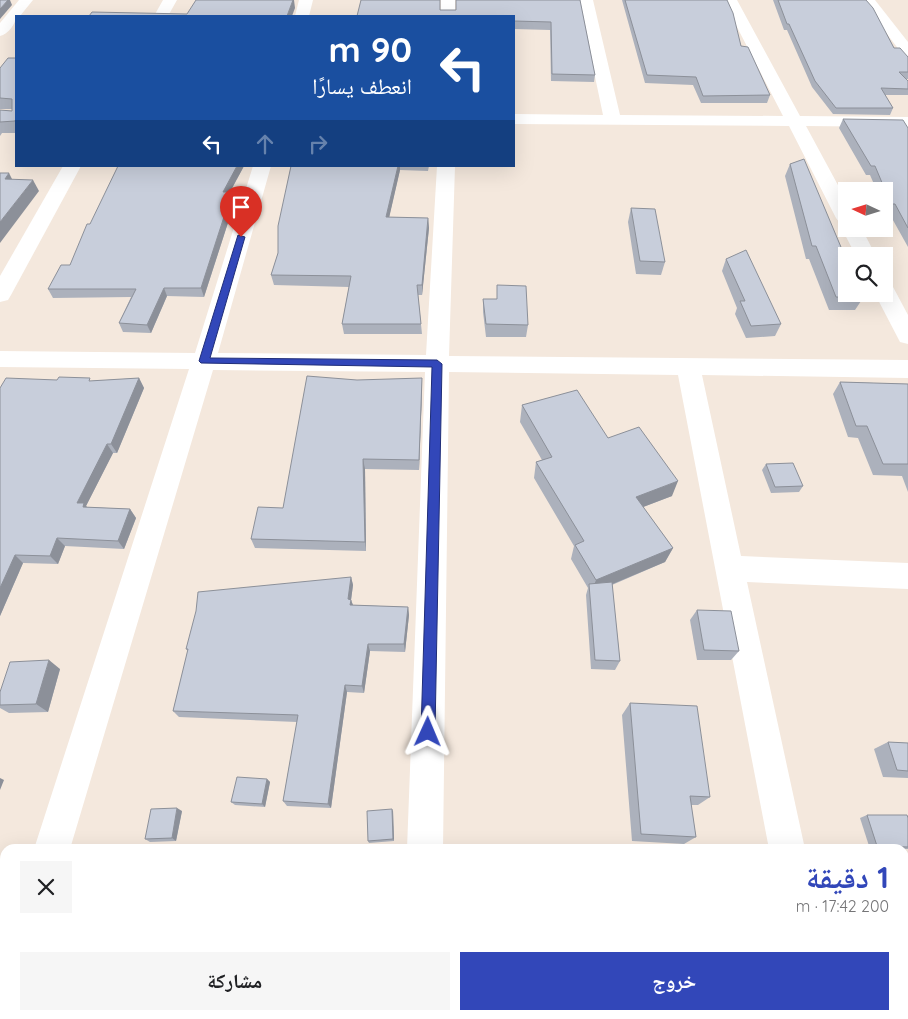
<!DOCTYPE html>
<html lang="ar">
<meta charset="utf-8">
<style>
body{margin:0;font-family:Quicksand,"Noto Naskh Arabic",sans-serif;background:#f6f6f6;color:#202124;direction:rtl;height:100vh;display:flex;flex-direction:column;font-size:19px;white-space:nowrap}
*{box-sizing:border-box;margin:0}
p{font-size:16px;color:#757577}
.icon{flex:none;width:28px;height:28px;fill:none;stroke:currentColor;stroke-width:2;stroke-linecap:round;stroke-linejoin:round}
.map{position:relative;flex:1;overflow:hidden;direction:ltr}
.side{position:absolute;left:0px;top:844px;width:909px;height:176px;display:flex;flex-direction:column;background:#fff;border-radius:15px 15px 0 0;box-shadow:0 5px 20px #0002;direction:rtl}
.side>*{flex:none}
.top-card{position:absolute;left:15px;top:15px;width:500px;height:152px;border-radius:0px;box-shadow:0 5px 20px #0002;direction:rtl;background:#1a4fa0;color:#fff;overflow:hidden}
.needle{width:32px;rotate:274deg}
.tools{position:absolute;left:838px;top:182px;display:grid;gap:10px}
.tools a{display:grid;place-items:center;width:55px;height:55px;border-radius:0px;background:#fff;box-shadow:0 5px 20px #0002;font-size:25px}
.pin{position:absolute;display:grid;place-items:center;width:42px;height:42px;color:#fff;margin:-51px -21px;border-radius:50% 50% 50% 0;rotate:-45deg;box-shadow:0 0 5px #0007}
.pin .icon{rotate:45deg}
.me{position:absolute;width:55px;margin:-28px;rotate:1deg;stroke-linejoin:round;filter:drop-shadow(0 0 4px #0008)}
.turn{display:flex;align-items:center;gap:18px;height:105px;padding:0 20px;font-size:22px}
.turn .icon{width:65px;height:65px;stroke-width:2.5}
.turn b{display:block;font-size:35px;line-height:42px}
.lanes{display:flex;align-items:center;height:48px;padding:0 20px;background:#0003;justify-content:center;gap:25px;direction:ltr}
.lanes .off{opacity:.35}
.round{display:grid;place-items:center;flex:none;width:52px;height:52px;border-radius:0px;background:#f6f6f6}
.overview{display:flex;align-items:center;justify-content:space-between;height:85px;padding:0 20px}
h1{font-size:30px;font-weight:700;line-height:38px;color:#3247b9}
.action{display:flex;gap:10px;margin-top:auto;padding:10px 20px}
.action a{flex:1;height:58px;border-radius:0px;background:#3247b9;color:#fff;font-size:20px;font-weight:700;line-height:58px;text-align:center}
.action a+a{background:#f6f6f6;color:#202124}
.map>svg:first-child{display:block}
.lines{fill:none;stroke-linecap:round;stroke-linejoin:round}
.street{fill:#fff;fill-rule:evenodd}
.wall{fill:#acb1bc}
.shaded-wall{fill:#8c9099}
.building{fill:#c8cedb;stroke:#8c9099}
.route{fill:#3247b9;stroke:#202e78}
</style>
<div class="map">
<svg width="908" height="1019" viewBox="0 0 908 1019">
<rect width="100%" height="100%" fill="#f4e8dd"/>
<g class="lines">
<!-- street -->
<g class="street">
<path d="M19,0h14l-13,16h-4c0,8 -8,18 -16,20v-13z"/>
<path d="M163,0h14l-9,16h-14z"/>
<path d="M299,0h14l-4,16h-14z"/>
<rect x="441" y="0" width="14" height="16"/>
<path d="M579,0h14l27,115 163,1 -60,-116h14l63,116 108,1v10l-102,-1 40,74v24l-7,-2 -3,-4 -47,-92 -275,-2v-10l89,1z"/>
<path d="M861,0h14l33,42v15l-5,-2z"/>
<path d="M63,166h18l-70,129 -3,5 -8,2v-26z"/>
<path d="M253,166h18l-53,187 208,2 11,-189h18l-6,190 459,4v18l-206,-3 39,181 167,7v26l-161,-7 58,267h-36l-91,-474 -229,-3 -6,477h-36l18,-477 -212,-2 -143,479h-36l155,-480 -189,-2v-16l195,2z"/>
<path d="M846,224v5h16l14,27h-20l-14,-27z"/>
<path d="M884,283l8,2 16,30v29l-8,-2 -25,-48h9z"/>
<rect x="0" y="886" width="5" height="38"/>
<rect x="904" y="901" width="4" height="38"/>
<path d="M5,982v33h16l-1,4h-20v-35z"/>
<path d="M400,1015h40l1,4h-42z"/>
<path d="M803,1015h40l2,4h-42z"/>
</g>
</g>
<!-- wall -->
<g class="wall">
<path d="M580,0l15,75 -1,7 -43,-1 -1,-51 -36,-1v-13l-74,-6h16z"/>
<path d="M622,0h105l14,46 29,49 -3,8h-66l-8,-18 -48,-2z"/>
<path d="M773,0h93l28,48 14,9v22h-2l2,2v14h-23l8,13 -3,7 -57,-1 -21,-27 -25,-57h-3z"/>
<path d="M16,58v75h-14l-2,3v-26l12,1v-2h-12v-41z"/>
<path d="M843,119l65,9v119l-19,-34h-4l-1,-4v-18h-7l-7,-16h-4l-27,-47z"/>
<path d="M790,164l73,134 -8,12h-26l-20,-51h-3l-21,-83z"/>
<path d="M244,166l-14,26h2l3,9 -31,96 -37,-1 -16,37 -28,-1 -4,-9 12,-26 -78,1 -5,-9 22,-24 20,-41z"/>
<path d="M291,166h138l-1,5 -28,-1 -11,47 39,1 1,10 -7,67h-4l4,39h-78l-2,-10 7,-37 -75,-2 -3,-10 7,-22z"/>
<path d="M631,208l34,54 -4,13 -25,-1 -8,-52z"/>
<path d="M726,259l55,65 -6,12 -29,2 -11,-24 2,-6 -15,-37z"/>
<path d="M497,285l31,40 -2,12h-40l-3,-25v-13h14z"/>
<path d="M139,378l5,10 -27,65h-4l-27,53 1,1 43,2 6,9 -12,31 -59,-3 -7,18 -35,-1 -23,53v-228l92,-7z"/>
<path d="M422,378v11l-3,81 -54,-1 1,82 -111,-3 -4,-9z"/>
<path d="M840,382l68,2v108l-6,-16 -29,-1 -15,-37 -10,-1 -15,-43z"/>
<path d="M522,405l86,33 64,58 -29,11 30,41 -8,14 -53,23 8,76 -5,9 -24,-1 -5,-74 2,-7 -17,-29 3,-13 -40,-68 2,-16 6,-2 -22,-38z"/>
<path d="M766,464l37,22 -4,6 -28,1 -9,-23z"/>
<path d="M351,577l2,8 -2,15 2,5 55,2 1,8 -4,37 -35,-1 -6,42 -17,-1 -16,116 -44,-2 -4,-5 14,-79 -118,-5 -6,-6 15,-60 -2,-2z"/>
<path d="M697,610l42,41 -8,9h-34l-7,-40z"/>
<path d="M60,669l-12,43 -39,1 -9,-5v-16z"/>
<path d="M630,703l80,94 -12,8h-7l5,32 -12,7 -52,-3 -10,-126z"/>
<path d="M888,742l20,1v35l-25,-1 -9,-28z"/>
<path d="M267,779l3,3 -5,25 -30,-2 -4,-3z"/>
<path d="M182,811l-6,30 -26,1 -5,-3z"/>
<path d="M393,811l1,30 -25,2 -1,-2z"/>
<path d="M867,815l41,3v31h-38l-10,-31z"/>
<path d="M652,1015h57l1,4h-58z"/>
<path d="M764,1015h38l1,4h-39z"/>
</g>
<!-- shaded-wall -->
<g class="shaded-wall">
<path d="M8,0h2l2,5 -12,14v-10z"/>
<path d="M293,0h1l1,8 -3,8h-5z"/>
<path d="M237,166h7l-19,35 -2,-9z"/>
<path d="M398,166h2v4l-13,57 -1,-10z"/>
<path d="M9,173l6,12 -10,-6z"/>
<path d="M33,180l6,11 -39,52v-21z"/>
<path d="M232,192l3,9 -31,96 -3,-9z"/>
<path d="M428,218l1,10 -7,67v-10z"/>
<path d="M164,288l3,8 -16,37 -4,-8z"/>
<path d="M139,378l5,10 -27,65 -6,-9z"/>
<path d="M422,378v11l-3,81v-10z"/>
<path d="M107,444l6,9 -27,53 5,6 -14,-9z"/>
<path d="M363,459l2,10 1,82 -1,-9z"/>
<path d="M678,481l-6,15 -42,16 6,-15z"/>
<path d="M130,509l6,9 -12,31 -6,-8z"/>
<path d="M57,538l8,8 -7,18 -8,-8z"/>
<path d="M673,548l-8,14 -74,31 5,-13z"/>
<path d="M15,555l8,8 -23,53v-28z"/>
<path d="M351,577l2,8 -2,15 3,8 -2,5 -4,-14z"/>
<path d="M408,607l1,8 -4,37 -1,-8z"/>
<path d="M368,644l2,7 -6,42 -2,-7z"/>
<path d="M49,660l11,9 -12,43 -12,-8z"/>
<path d="M345,685l2,7 -16,116 -3,-4z"/>
<path d="M0,778l4,2 -4,10z"/>
<path d="M267,779l3,3 -5,25 -3,-3z"/>
<path d="M177,808l5,3 -6,30 -4,-3z"/>
<path d="M392,809l1,2 1,30 -1,-2z"/>
<path d="M274,1015h5v4h-6z"/>
</g>
<!-- building -->
<g class="building">
<path d="M0,0h8l-8,9z"/>
<path d="M196,0h97l-6,16h-198l3,-4 95,2z"/>
<path d="M361,0h79v10h16v-10h124l15,75 -43,-1 -1,-52 -37,-1v-5h-157z"/>
<path d="M625,0h102l6,13 8,33 7,1 22,48 -67,1 -7,-19 -49,-2z"/>
<path d="M778,0h88l7,8 21,40h6l8,9v15h-9l9,9v8l-27,-1 12,20h-57l-21,-27 -26,-57h-2z"/>
<path d="M8,58h8v60l-1,3 -15,1v-12l12,1v-12l-12,-1v-30z"/>
<path d="M843,119l60,1 5,8v100l-13,-24h-4l-16,-38h-4z"/>
<path d="M804,159l42,100v35h15l2,4 -27,-1 -20,-51h-4l-22,-82z"/>
<path d="M118,166h119l-14,26h9l-31,96h-37l-17,37 -28,-2 17,-34h-88l13,-24h9l17,-41h3z"/>
<path d="M291,166h107l-12,51 42,1 -6,67h-5l4,39h-79l9,-48 -80,-1 7,-22v-27z"/>
<path d="M0,173h9l-4,6 28,1 -33,42z"/>
<path d="M631,208l24,1 10,53 -25,-1z"/>
<path d="M746,250l35,74 -30,2 -11,-25h5l-19,-42z"/>
<path d="M497,285l29,1 2,39 -42,-1 -3,-25h14z"/>
<path d="M307,376l50,4 65,-2 -3,82 -56,-1 2,83 -114,-3 7,-32 25,1z"/>
<path d="M59,377l31,1 -1,3 50,-3 -28,66h-4l-30,59h7l-1,4 47,2 -12,32 -61,-3 -7,18 -35,-1 -15,33v-200l6,-10 51,2z"/>
<path d="M840,382l68,2v80h-25l-16,-38h-11z"/>
<path d="M577,390l31,48 31,-11 39,54 -42,16 37,51 -77,32 -21,-35 9,-4 -48,-79 16,-5 -30,-52z"/>
<path d="M793,463l10,23 -28,1 -9,-23z"/>
<path d="M351,577l-3,22 3,1 -1,5 58,2 -4,37h-36l-6,42 -17,-1 -17,119 -45,-3 15,-86 -125,-4 15,-62h-2l10,-38 2,-19z"/>
<path d="M612,582l8,79 -25,-1 -6,-76z"/>
<path d="M697,610l34,1 8,40 -35,-1z"/>
<path d="M49,660l-13,44 -36,1v-13l10,-30z"/>
<path d="M630,703l67,3 13,91 -20,-1 6,41 -55,-3z"/>
<path d="M888,742l20,1v28l-11,-1z"/>
<path d="M237,777l30,2 -5,25 -31,-2z"/>
<path d="M177,808l-5,30 -27,1 6,-30z"/>
<path d="M392,809l1,30 -25,2 -1,-30z"/>
<path d="M867,815h40l1,3v29l-31,-1z"/>
<path d="M84,1015h190l-1,4h-190z"/>
<path d="M657,1015h52l1,4h-52z"/>
<path d="M770,1015h32l1,4h-33z"/>
</g>
<!-- route -->
<path class="route" d="M238,235l7,2 -35,121 227,2 5,4 -7,368 -2,5 -5,2 -5,-2 -2,-5 11,-365 -231,-4 -2,-2z"/>
</svg>
<div class="tools">
<a><svg class="needle" viewBox="-14 -14 28 28"><path d="M0-13l5 13h-10z" fill="#e53935"/><path d="M0 13l5-13h-10z" fill="#757577"/></svg></a>
<a><svg class="icon" aria-label="search" viewBox="0 0 24 24"><circle cx="10" cy="10" r="6"/><path d="M15 15l6 6"/></svg></a>
</div>
<div class="pin" style="left:241px;top:237px;background:#d93025"><svg class="icon" aria-label="arrive" viewBox="0 0 24 24"><path d="M6 21V4h12l-3 4 3 4H6"/></svg></div>
<svg class="me" style="left:428px;top:732px" viewBox="-20 -20 40 40"><path d="M0-17L14 15 0 8-14 15z" fill="#3247b9" stroke="#fff" stroke-width="4"/></svg>
<div class="top-card">
<div class="turn"><svg class="icon" aria-label="left" viewBox="0 0 24 24"><path d="M17 20v-9H6M10 6l-5 5 5 5"/></svg><div><b>90 m</b>انعطف يسارًا</div></div>
<div class="lanes"><svg class="icon" aria-label="left" viewBox="0 0 24 24"><path d="M17 20v-9H6M10 6l-5 5 5 5"/></svg><svg class="icon off" aria-label="ahead" viewBox="0 0 24 24"><path d="M12 20V5M6 11l6-6 6 6"/></svg><svg class="icon off" aria-label="right" viewBox="0 0 24 24"><path d="M7 20v-9h11M14 6l5 5-5 5"/></svg></div>
</div>
<section class="side">
<div class="overview"><div><h1>1 دقيقة</h1><p>200 m · 17:42</p></div><a class="round"><svg class="icon" aria-label="close" viewBox="0 0 24 24"><path d="M6 6l12 12M18 6L6 18"/></svg></a></div>
<div class="action"><a>خروج</a><a>مشاركة</a></div>
</section>
</div>
